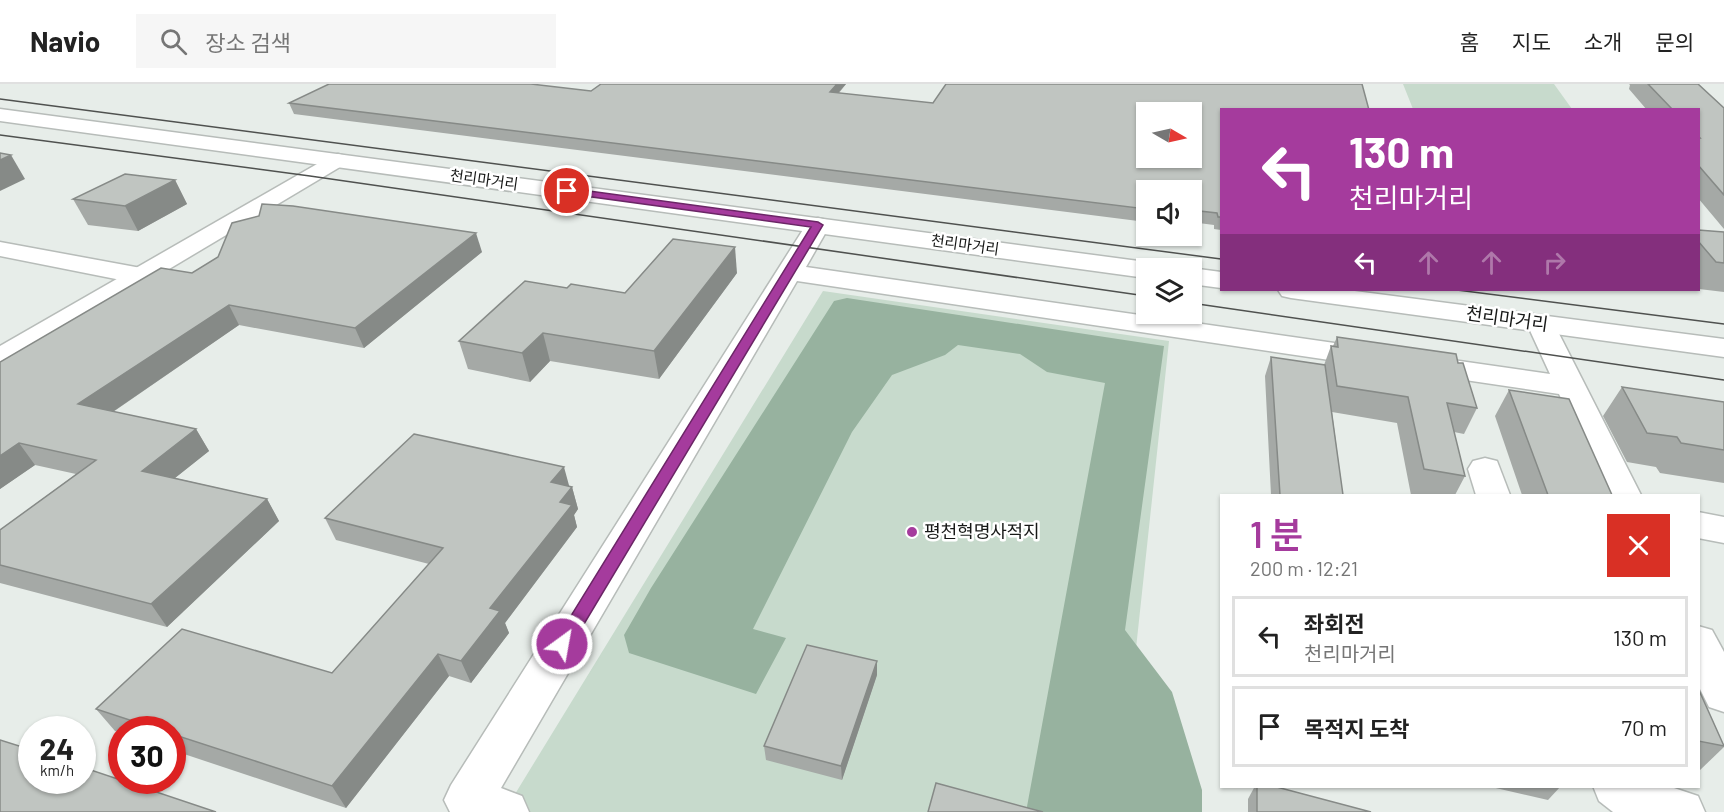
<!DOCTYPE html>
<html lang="ko">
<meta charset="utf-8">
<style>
body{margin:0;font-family:Barlow,"Noto Sans KR",sans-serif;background:#f6f6f6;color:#222;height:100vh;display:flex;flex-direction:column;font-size:22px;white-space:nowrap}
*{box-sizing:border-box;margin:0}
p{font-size:20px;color:#767676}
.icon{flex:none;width:33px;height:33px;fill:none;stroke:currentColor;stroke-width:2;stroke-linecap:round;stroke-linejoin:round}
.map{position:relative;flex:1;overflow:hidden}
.side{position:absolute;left:1220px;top:410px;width:480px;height:294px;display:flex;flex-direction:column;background:#fff;border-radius:0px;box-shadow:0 2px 4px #0004}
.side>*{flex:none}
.guide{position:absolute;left:1220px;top:24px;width:480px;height:183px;border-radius:0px;box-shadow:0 2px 4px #0004;background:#a53b9d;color:#fff;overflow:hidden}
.needle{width:39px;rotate:99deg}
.fabs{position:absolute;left:1136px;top:18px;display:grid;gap:12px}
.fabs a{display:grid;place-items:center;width:66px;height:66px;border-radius:0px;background:#fff;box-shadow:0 2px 4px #0004;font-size:30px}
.speed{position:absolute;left:18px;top:632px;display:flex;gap:12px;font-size:30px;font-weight:700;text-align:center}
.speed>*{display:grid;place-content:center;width:78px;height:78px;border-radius:50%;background:#fff;box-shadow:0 2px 4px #0004;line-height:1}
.speed small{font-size:15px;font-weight:400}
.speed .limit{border:9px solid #d22;background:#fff;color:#111}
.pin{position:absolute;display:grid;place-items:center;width:51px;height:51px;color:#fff;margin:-26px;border:3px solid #fff;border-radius:50%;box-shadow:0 2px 6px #0007}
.me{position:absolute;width:66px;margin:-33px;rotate:32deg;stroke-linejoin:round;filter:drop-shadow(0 0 4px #0008)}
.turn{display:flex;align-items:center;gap:21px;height:126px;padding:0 30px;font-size:27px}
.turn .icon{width:78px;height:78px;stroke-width:2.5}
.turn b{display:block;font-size:42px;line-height:51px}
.lanes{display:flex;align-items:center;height:57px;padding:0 30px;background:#0003;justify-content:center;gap:30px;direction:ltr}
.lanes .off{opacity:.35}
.round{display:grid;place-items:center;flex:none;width:63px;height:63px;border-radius:0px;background:#f6f6f6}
.headline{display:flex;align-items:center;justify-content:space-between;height:102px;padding:0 30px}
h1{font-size:36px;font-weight:600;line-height:45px;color:#a53b9d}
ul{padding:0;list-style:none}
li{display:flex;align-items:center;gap:18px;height:81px;margin:0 12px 9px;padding:0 18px;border:3px solid #e0e0e0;border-radius:0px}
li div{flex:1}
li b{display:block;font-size:22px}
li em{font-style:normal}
header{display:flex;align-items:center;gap:36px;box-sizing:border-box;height:84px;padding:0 30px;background:#fff;border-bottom:2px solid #e0e0e0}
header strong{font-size:28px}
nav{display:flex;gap:33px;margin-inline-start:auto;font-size:21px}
.search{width:420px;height:54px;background:#f6f6f6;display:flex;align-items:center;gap:15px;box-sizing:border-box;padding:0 21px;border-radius:0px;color:#767676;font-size:22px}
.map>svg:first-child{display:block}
.green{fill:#c7dacc}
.forest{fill:#97b29f}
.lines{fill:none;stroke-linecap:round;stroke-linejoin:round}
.minor-casing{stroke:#b7bcb9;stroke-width:3}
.tertiary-casing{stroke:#b7bcb9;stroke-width:3}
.trunk-casing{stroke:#b7bcb9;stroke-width:3}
.minor{fill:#fff;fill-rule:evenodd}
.tertiary{fill:#fff;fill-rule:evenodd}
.trunk{fill:#fff;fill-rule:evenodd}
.tram{stroke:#4f514f;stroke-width:1.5}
.wall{fill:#a5a9a6}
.shaded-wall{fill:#868a87}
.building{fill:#c0c5c1;stroke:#868a87;stroke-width:1.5;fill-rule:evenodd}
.route{fill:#a53b9d;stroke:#6b2666;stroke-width:1.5}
.poi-dot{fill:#a53b9d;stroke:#fff;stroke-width:2}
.labels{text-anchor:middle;stroke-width:5;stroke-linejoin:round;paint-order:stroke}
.far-street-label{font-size:15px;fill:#171817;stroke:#fff}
.street-label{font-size:18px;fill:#171817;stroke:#fff}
.poi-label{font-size:18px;fill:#171817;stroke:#fff;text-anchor:start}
</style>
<header>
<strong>Navio</strong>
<div class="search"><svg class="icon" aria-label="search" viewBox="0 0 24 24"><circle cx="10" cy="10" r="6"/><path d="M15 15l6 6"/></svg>장소 검색</div>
<nav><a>홈</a><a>지도</a><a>소개</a><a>문의</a></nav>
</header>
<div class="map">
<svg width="1724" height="728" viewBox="0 0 1724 728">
<rect width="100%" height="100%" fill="#e7ede9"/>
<!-- green -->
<g class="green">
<path d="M1403,0h151l18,25h-159z"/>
<path d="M823,207l346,50 -41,382 32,89h-656z"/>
</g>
<!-- forest -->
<path class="forest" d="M847,214l317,48 -39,284 47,62 30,98v22h-176l79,-429 -58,-11 -27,-18 -62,-9 -13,10 -53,20 -40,57 -99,197 33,9 -30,56 -127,-41 -5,-18 27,-47 183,-287z"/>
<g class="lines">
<defs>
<g id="minor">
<path d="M818,134l8,2 4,5 -24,42 744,107 -23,-50 4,-6 10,-2 10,2 90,177h-34l-48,-101 -762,-113 -296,507 21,8 7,16h-79l-6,-12 7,-15 355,-560 4,-5z"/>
<path d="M0,158l141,26 9,2 4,6 -4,6 -9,2 -141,-28z"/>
<path d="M1485,374l12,3 13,34h-34l-8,-26 5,-8z"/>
<path d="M1698,428l26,5v26l-26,-5z"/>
<path d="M1698,542l14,4 12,22v60l-15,-5 -11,-22z"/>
<path d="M1593,702h75l30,10 7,16h-92l-14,-11z"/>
</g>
<path id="tertiary" d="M338,70l7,2 4,4 -4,4 -335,200 -10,3v-21l331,-190z"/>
<g id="trunk">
<path d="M0,25l1146,153 9,3 3,3h-12v10l-1146,-157z"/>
<path d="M1190,184h1l30,4v16l-30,-4z"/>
<path d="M1278,206h69l377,49v18l-433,-59 -9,-2z"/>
</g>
</defs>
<!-- minor casing -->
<use href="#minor" class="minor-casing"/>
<!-- tertiary casing -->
<use href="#tertiary" class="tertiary-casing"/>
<!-- trunk casing -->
<use href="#trunk" class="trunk-casing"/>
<!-- minor -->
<use href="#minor" class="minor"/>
<!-- tertiary -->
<use href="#tertiary" class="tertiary"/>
<!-- trunk -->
<use href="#trunk" class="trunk"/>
<!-- tram -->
<g class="tram">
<path d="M0,15l1221,160"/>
<path d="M0,51l310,41 836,120"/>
<path d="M1457,206l267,34"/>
<path d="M1191,219l533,77"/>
</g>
</g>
<!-- wall -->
<g class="wall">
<path d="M601,0h245l-7,9 94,10 288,7v120l-7,-1v-4l-23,-3v-32h-45v32l-852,-108 -5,-11 302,-12z"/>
<path d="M1629,0h69l26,24v121l-26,-31v-88h-51l-18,-21 1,-4z"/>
<path d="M175,96l12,24 -49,27 -50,-6 -15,-26z"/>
<path d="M259,132l223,36 -118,96 -125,-23 -126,87 83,17 13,22 -34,27 92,21 12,22 -112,106 -167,-44v-53l76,-56 -41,-9 -35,24v-127l192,-89 26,-16z"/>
<path d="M1698,146l26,2v60l-25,-3 -1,-1z"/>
<path d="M737,189l-78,106 -109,-18 -20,21 -62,-13 -9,-28 108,-53 58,5z"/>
<path d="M1337,253l121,26 19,45 -13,26 -10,-2 11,44 -10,19h-44l-14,-72 -65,-11 11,83h-72l-6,-119 6,-19 53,8 7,-19h2z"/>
<path d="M1622,303l102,15v81l-64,-10 -4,-6 -29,-5 -24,-46z"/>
<path d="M1509,306l103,105h-90l-27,-79z"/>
<path d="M569,402l3,1 6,22 -4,6 3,12 -72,96 4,10 -38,50 -22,-7 -103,132 -174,-58v-21h-50v4l-7,-2 -19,-22 236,-36 97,-109 -93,-24 -11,-22z"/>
<path d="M877,591l-35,105 -76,-20 -2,-14z"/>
<path d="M1698,604l26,58v1l-26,25z"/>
<path d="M1255,702h18l98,26h-123v-13z"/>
<path d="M1487,702h74l-13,14z"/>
</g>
<!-- shaded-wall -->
<g class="shaded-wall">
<path d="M837,0h9l-16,18v-10z"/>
<path d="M11,71l14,24 -25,12v-31z"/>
<path d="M175,96l12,24 -49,27 -13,-25z"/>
<path d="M476,149l6,19 -118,96 -9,-20z"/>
<path d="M735,163l2,26 -78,106 -5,-28z"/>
<path d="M229,221l10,20 -147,101 -14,-22z"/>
<path d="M543,249l7,28 -20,21 -8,-29z"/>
<path d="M196,345l13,22 -53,42 -14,-22z"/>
<path d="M19,359l16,22 -35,24v-33z"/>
<path d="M564,383l6,22 -19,-7z"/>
<path d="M572,403l6,22 -4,6 3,12 -72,96 4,10 -38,50 -10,-22 29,-53 70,-106z"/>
<path d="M267,415l12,22 -112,106 -16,-23z"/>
<path d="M438,570l11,22 -103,132 -14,-22z"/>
<path d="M877,577v14l-35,105 -1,-14z"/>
</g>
<!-- building -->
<g class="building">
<path d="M329,0h202l60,7 10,-7h236l-7,8 103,11 13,-19h416l7,26h-148v107h-3l-1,-4 -26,-3v-20h-45v19l-857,-106zM1146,28h45v46h-45z"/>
<path d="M1648,0h50l26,24v87l-26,-30v-27h2l-2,-2v-26h-25z"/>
<path d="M0,69l11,2 -11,5z"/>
<path d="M125,90l50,6 -50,26 -52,-7z"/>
<path d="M262,120l31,2 183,27 -121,95 -126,-23 -151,99 118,25 -54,42 125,28 -116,105 -151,-39v-35l96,-70 -77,-17 -19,13v-94l161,-94 31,5 26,-16 14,-34 27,-7z"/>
<path d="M1698,146l26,2v31l-8,-1 -18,-21z"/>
<path d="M673,155l62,8 -81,104 -111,-18 -21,20 -63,-12 66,-60 42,7 4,-4 54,9z"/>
<path d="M1337,253l119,17 2,9h5l14,45 -30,-5 18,73 -41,-7 -16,-72 -71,-11 -6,-40 7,1z"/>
<path d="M1271,273l54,8 18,130h-63z"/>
<path d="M1622,303l102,15v48l-43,-7 -4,-6 -30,-4z"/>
<path d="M1509,306l60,9 43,96h-64z"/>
<path d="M414,350l150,33 -13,15 21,5 -12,15 12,3 -82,103 10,3 -39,50 -23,-7 -106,132 -160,-52v-5h-15l-61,-20 86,-80 150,44 111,-125 -118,-30z"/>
<path d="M807,561l70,16 -36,105 -77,-20z"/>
<path d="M1698,604l26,58 -26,-5z"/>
<path d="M0,656l32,10v30h50v-13l134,45h-216z"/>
<path d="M936,699l107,29h-115z"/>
<path d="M1257,702h16l98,26h-114z"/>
</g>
<!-- route -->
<path class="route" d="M567,104l251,34 5,3 -254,424 -7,2 -6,-2 -2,-5 2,-4 255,-413 -248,-34v-4z"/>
<!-- markers -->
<circle class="poi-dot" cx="912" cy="448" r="6"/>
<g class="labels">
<!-- far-street labels -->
<g class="far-street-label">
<text transform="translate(484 96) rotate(8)" y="5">천리마거리</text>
<text transform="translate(965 161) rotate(8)" y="5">천리마거리</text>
</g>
<!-- street labels -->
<g class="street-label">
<text transform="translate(1507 235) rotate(8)" y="6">천리마거리</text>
</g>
<!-- poi labels -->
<g class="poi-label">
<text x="924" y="454">평천혁명사적지</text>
</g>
</g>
</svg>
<div class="fabs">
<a><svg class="needle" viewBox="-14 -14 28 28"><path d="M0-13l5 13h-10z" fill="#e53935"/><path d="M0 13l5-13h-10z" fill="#767676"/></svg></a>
<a><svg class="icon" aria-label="sound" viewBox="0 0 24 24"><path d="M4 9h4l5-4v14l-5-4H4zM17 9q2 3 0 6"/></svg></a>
<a><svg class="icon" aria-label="layers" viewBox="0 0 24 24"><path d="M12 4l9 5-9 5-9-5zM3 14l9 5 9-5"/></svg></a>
</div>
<div class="speed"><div>24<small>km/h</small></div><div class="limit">30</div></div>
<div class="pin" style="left:567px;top:107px;background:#d93025"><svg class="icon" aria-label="arrive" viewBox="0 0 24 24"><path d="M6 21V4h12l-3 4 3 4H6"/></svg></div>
<svg class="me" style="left:562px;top:560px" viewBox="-20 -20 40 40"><circle r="17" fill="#a53b9d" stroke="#fff" stroke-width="3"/><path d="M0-11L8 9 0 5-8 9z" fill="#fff"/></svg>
<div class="guide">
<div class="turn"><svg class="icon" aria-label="left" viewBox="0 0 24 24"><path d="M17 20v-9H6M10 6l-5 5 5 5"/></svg><div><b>130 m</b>천리마거리</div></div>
<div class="lanes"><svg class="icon" aria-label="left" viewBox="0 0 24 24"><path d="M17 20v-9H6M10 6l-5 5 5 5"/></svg><svg class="icon off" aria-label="ahead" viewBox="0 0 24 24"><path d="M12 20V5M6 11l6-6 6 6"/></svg><svg class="icon off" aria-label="ahead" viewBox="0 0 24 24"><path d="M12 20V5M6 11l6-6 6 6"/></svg><svg class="icon off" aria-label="right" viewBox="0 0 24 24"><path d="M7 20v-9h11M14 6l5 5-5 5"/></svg></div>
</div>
<section class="side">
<div class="headline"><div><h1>1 분</h1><p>200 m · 12:21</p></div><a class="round" style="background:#d93025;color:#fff"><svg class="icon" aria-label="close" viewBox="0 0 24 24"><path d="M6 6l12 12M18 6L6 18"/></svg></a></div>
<ul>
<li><svg class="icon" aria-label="left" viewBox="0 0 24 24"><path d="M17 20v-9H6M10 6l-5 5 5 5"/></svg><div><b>좌회전</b><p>천리마거리</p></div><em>130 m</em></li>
<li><svg class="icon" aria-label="arrive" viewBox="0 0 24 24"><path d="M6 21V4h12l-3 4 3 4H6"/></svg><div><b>목적지 도착</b></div><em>70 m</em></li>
</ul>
</section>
</div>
